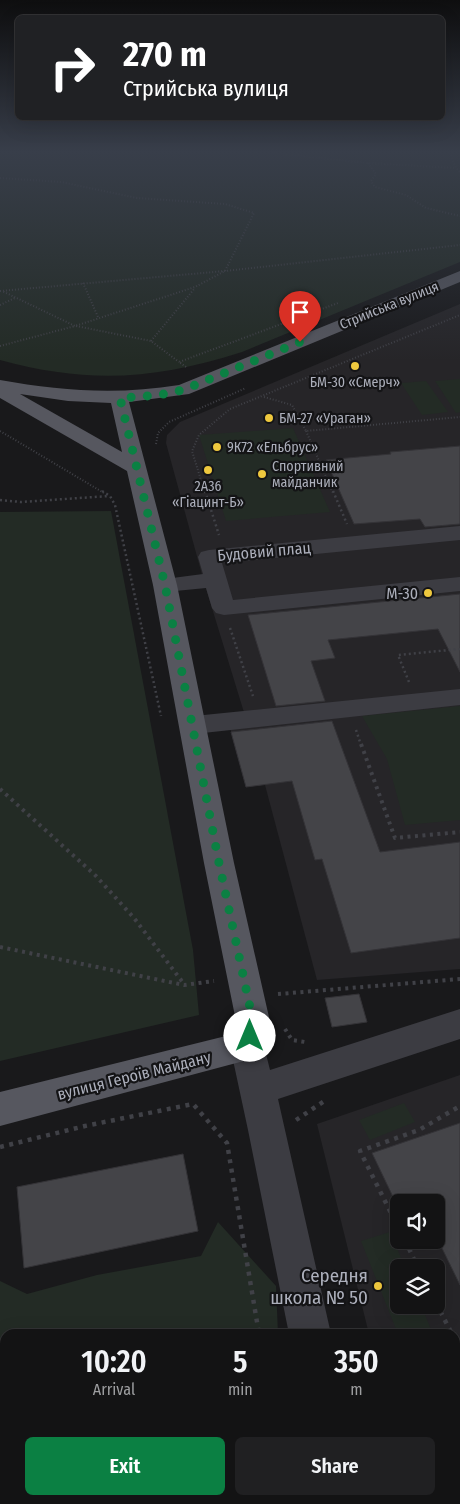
<!DOCTYPE html>
<meta charset="utf-8">
<style>
body{margin:0;font-family:"Fira Sans Condensed",sans-serif;background:#202022;color:#f1f3f6;height:100vh;display:flex;flex-direction:column;font-size:19px;white-space:nowrap}
*{box-sizing:border-box;margin:0}
p{font-size:16px;color:#9d9ea0}
.icon{flex:none;width:28px;height:28px;fill:none;stroke:currentColor;stroke-width:2;stroke-linecap:round;stroke-linejoin:round}
.map{position:relative;flex:1;overflow:hidden}
.drawer{position:absolute;left:0px;top:1329px;width:460px;height:176px;display:flex;flex-direction:column;background:#131314;border-radius:15px 15px 0 0;box-shadow:0 5px 20px #0002,0 0 0 1px #323234}
.drawer>*{flex:none}
.banner{position:absolute;left:15px;top:15px;width:430px;height:105px;border-radius:8px;box-shadow:0 5px 20px #0002,0 0 0 1px #323234;background:#202124;color:#fff;overflow:hidden}
.tools{position:absolute;left:390px;top:1194px;display:grid;gap:10px}
.tools a{display:grid;place-items:center;width:55px;height:55px;border-radius:8px;background:#131314;box-shadow:0 5px 20px #0002,0 0 0 1px #323234;font-size:25px}
.pin{position:absolute;display:grid;place-items:center;width:42px;height:42px;color:#fff;margin:-51px -21px;border-radius:50% 50% 50% 0;rotate:-45deg;box-shadow:0 0 5px #0007}
.pin .icon{rotate:45deg}
.me{position:absolute;width:55px;margin:-28px;rotate:0deg;stroke-linejoin:round;filter:drop-shadow(0 0 4px #0008)}
.turn{display:flex;align-items:center;gap:18px;height:105px;padding:0 25px;font-size:22px}
.turn .icon{width:65px;height:65px;stroke-width:2.5}
.turn b{display:block;font-size:35px;line-height:42px}
.eta{display:flex;justify-content:space-evenly;align-items:center;height:85px;text-align:center}
.eta b{font-size:30px;font-weight:600;line-height:35px}
.cta{display:flex;gap:10px;margin-top:auto;padding:10px 25px}
.cta a{flex:1;height:58px;border-radius:8px;background:#0b8043;color:#fff;font-size:20px;font-weight:600;line-height:58px;text-align:center}
.cta a+a{background:#202022;color:#f1f3f6}
.map>svg:first-child{display:block}
.built{fill:#262528;fill-rule:evenodd}
.green{fill:#232b25}
.building{fill:#444448;stroke:#343337}
.lines{fill:none;stroke-linecap:round;stroke-linejoin:round}
.path-far3{stroke:#404147;stroke-width:2;stroke-dasharray:1 2;stroke-linecap:butt}
.path-far2{stroke:#404147;stroke-width:2.5;stroke-dasharray:2 3;stroke-linecap:butt}
.path-far1{stroke:#404147;stroke-width:4;stroke-dasharray:3 4.5;stroke-linecap:butt}
.path{stroke:#404147;stroke-width:4.5;stroke-dasharray:4 5.5;stroke-linecap:butt}
.minor{fill:#3c3c42;fill-rule:evenodd}
.major{fill:#56575f;fill-rule:evenodd}
.route{stroke:#0b8043;stroke-width:9;stroke-dasharray:0 16.2}
.poi-dot{fill:#eec83e;stroke:#141416;stroke-width:2}
.labels{text-anchor:middle;stroke-width:4.5;stroke-linejoin:round;paint-order:stroke}
.far-street-label{font-size:14px;fill:#acafbb;stroke:#141416}
.far-poi-label{font-size:14px;fill:#acafbb;stroke:#141416;text-anchor:start}
.street-label{font-size:16px;fill:#acafbb;stroke:#141416}
.poi-label{font-size:16px;fill:#acafbb;stroke:#141416;text-anchor:end}
.near-poi-label{font-size:19px;fill:#acafbb;stroke:#141416;text-anchor:end}
</style>
<div class="map">
<svg width="460" height="1504" viewBox="0 0 460 1504">
<rect width="100%" height="100%" fill="#19191b"/>
<!-- built -->
<g class="built">
<path d="M460,304v665l-143,11 -52,-195 -19,2 -16,-59 16,-9 -42,-137 -38,-139 1,-8 13,-13z"/>
<path d="M460,1075v429h-49l-1,-4h45v-166h-86l-52,-210zM399,1202h37v38h-37zM399,1268h37v37h-37z"/>
</g>
<!-- green -->
<g class="green">
<path d="M0,150h460v112l-218,90c-87,28 -154,32 -242,8z"/>
<path d="M460,379v33l-4,1 -21,-32z"/>
<path d="M426,381l22,31 -26,3 -21,-32z"/>
<path d="M293,428l37,84 -104,9 -27,-86z"/>
<path d="M111,511l82,439 6,65 -199,46v-549z"/>
<path d="M460,706v114l-55,5 -18,-66 -25,-43z"/>
<path d="M404,1103l11,19 -45,18 -11,-20z"/>
<path d="M218,1222l58,64 2,48h-273v19l-5,2v-74l27,13 70,-19 104,-19z"/>
<path d="M390,1232l15,35 -6,1v37h22l11,27 -34,2 -37,-93z"/>
</g>
<!-- building -->
<g class="building">
<path d="M460,446v78l-35,3 -5,-8 -66,5 -28,-64 65,-6 -1,-2z"/>
<path d="M460,594v78l-22,-43 -110,11 7,18 -24,3 14,40 -49,5 -28,-91z"/>
<path d="M332,721l48,131 80,-10v96l-109,15 -29,-94 -7,1 -23,-79 -46,6 -15,-55z"/>
<path d="M359,994l8,28 -35,5 -7,-29z"/>
<path d="M460,1123v162l-24,-49v-34h-16l-4,-8 -21,7 -23,-48z"/>
<path d="M183,1154l15,77 -174,37 -7,-81z"/>
</g>
<g class="lines">
<!-- path-far3 -->
<g class="path-far3">
<path d="M247,150l120,13 89,5"/>
<path d="M448,150l8,18 4,4"/>
<path d="M368,163l8,11 -5,7 4,6 31,8 20,13 34,8"/>
<path d="M0,178l61,4 76,16 88,6 29,9 -29,58 -30,16 -120,39"/>
<path d="M83,283l15,34"/>
<path d="M0,291l225,-20 235,-26"/>
<path d="M0,305l15,-7"/>
<path d="M76,326l75,15 28,21"/>
<path d="M151,341l44,-53"/>
<path d="M0,346l75,-20 -73,-35"/>
<path d="M186,367l-7,-5 159,-59"/>
<path d="M264,397l28,8 14,26 154,-14"/>
<path d="M0,431l104,62"/>
<path d="M306,431l27,62"/>
<path d="M156,444l2,-11 11,-11 77,-34"/>
<path d="M205,493l-13,-42 7,-16 31,-26 230,-94"/>
</g>
<!-- path-far2 -->
<g class="path-far2">
<path d="M102,491l8,5 5,9 46,211"/>
<path d="M205,491l14,44"/>
<path d="M333,491l14,33"/>
<path d="M0,500l21,2 88,-6"/>
<path d="M230,628l23,68"/>
<path d="M409,682l-11,-27 62,-6"/>
<path d="M356,730l5,15"/>
</g>
<!-- path-far1 -->
<g class="path-far1">
<path d="M361,744l34,94 65,-6"/>
<path d="M0,789l96,87 38,42 50,66"/>
<path d="M0,947l184,38 30,-4"/>
<path d="M278,994l182,-15"/>
<path d="M285,1029l7,11 13,2"/>
</g>
<!-- path -->
<g class="path">
<path d="M296,1120l30,-20"/>
<path d="M0,1147l85,-21 108,-22 34,39 32,191"/>
<path d="M399,1229l-39,-78 59,-21 41,-24"/>
<path d="M405,1240l13,28"/>
<path d="M436,1303l16,31"/>
<path d="M455,1340l5,10"/>
<path d="M289,1500l1,4"/>
</g>
<!-- minor -->
<g class="minor">
<path d="M460,526v14l-238,23 11,37 227,-23v14l-236,24 -8,-2 -4,-5 -6,-20 -41,4 -8,-2 -4,-5 4,-5 46,-6 -5,-17 3,-5 8,-2z"/>
<path d="M460,689v16l-266,29 -9,-3 -4,-6 4,-6 9,-3z"/>
<path d="M460,1009v30l-182,60 53,235h-42l-41,-204 -18,-84 5,-11 12,-4 12,4 5,11 6,24z"/>
<path d="M321,1500h46l1,4h-46z"/>
</g>
<!-- major -->
<path class="major" d="M460,271v11l-271,112 -60,8 48,183 57,278 37,163 -12,31 -259,69v-34l234,-58 3,-8 -33,-163 -51,-278 -26,-114 -127,-73v-18c60,11 118,15 179,5zM20,394l48,7 43,2 11,49z"/>
</g>
<!-- sky -->
<linearGradient id="sky" x2="0" y2="1"><stop stop-color="#0e0e0f"/><stop offset="0.42" stop-color="#383e4a"/><stop offset="1" stop-color="#383e4a" stop-opacity="0"/></linearGradient>
<rect width="460" height="361" fill="url(#sky)"/>
<g class="lines">
<!-- route -->
<path class="route" d="M250,1036l4,-10 -35,-163 -54,-278 -45,-187 39,-3 24,-5 117,-48"/>
</g>
<!-- markers -->
<g class="poi-dot">
<circle cx="355" cy="366" r="5"/>
<circle cx="269" cy="418" r="5"/>
<circle cx="217" cy="447" r="5"/>
<circle cx="208" cy="470" r="5"/>
<circle cx="262" cy="474" r="5"/>
<circle cx="428" cy="593" r="5"/>
<circle cx="378" cy="1286" r="5"/>
</g>
<g class="labels">
<!-- far-street labels -->
<g class="far-street-label">
<text transform="translate(389 305) rotate(-22)" y="5">Стрийська вулиця</text>
</g>
<!-- far-poi labels -->
<g class="far-poi-label">
<text x="355" y="387" text-anchor="middle">БМ-30 «Смерч»</text>
<text x="279" y="423">БМ-27 «Ураган»</text>
<text x="227" y="452">9К72 «Ельбрус»</text>
<text x="272" y="471">Спортивний<tspan x="272" dy="16">майданчик</tspan></text>
<text x="208" y="491" text-anchor="middle">2А36<tspan x="208" dy="16">«Гіацинт-Б»</tspan></text>
</g>
<!-- street labels -->
<g class="street-label">
<text transform="translate(264 551) rotate(-5)" y="6">Будовий плац</text>
<text transform="translate(134 1075) rotate(-14)" y="6">вулиця Героїв Майдану</text>
</g>
<!-- poi labels -->
<g class="poi-label">
<text x="418" y="599">М-30</text>
</g>
<!-- near-poi labels -->
<g class="near-poi-label">
<text x="368" y="1282">Середня<tspan x="368" dy="22">школа № 50</tspan></text>
</g>
</g>
</svg>
<div class="tools">
<a><svg class="icon" aria-label="sound" viewBox="0 0 24 24"><path d="M4 9h4l5-4v14l-5-4H4zM17 9q2 3 0 6"/></svg></a>
<a><svg class="icon" aria-label="layers" viewBox="0 0 24 24"><path d="M12 4l9 5-9 5-9-5zM3 14l9 5 9-5"/></svg></a>
</div>
<div class="pin" style="left:300px;top:342px;background:#d93025"><svg class="icon" aria-label="arrive" viewBox="0 0 24 24"><path d="M6 21V4h12l-3 4 3 4H6"/></svg></div>
<svg class="me" style="left:250px;top:1036px" viewBox="-20 -20 40 40"><circle r="19" fill="#fff"/><path d="M0-13L10 11 0 6-10 11z" fill="#0b8043"/></svg>
<div class="banner">
<div class="turn"><svg class="icon" aria-label="right" viewBox="0 0 24 24"><path d="M7 20v-9h11M14 6l5 5-5 5"/></svg><div><b>270 m</b>Стрийська вулиця</div></div>
</div>
<section class="drawer">
<div class="eta">
<div><b>10:20</b><p>Arrival</p></div>
<div><b>5</b><p>min</p></div>
<div><b>350</b><p>m</p></div>
</div>
<div class="cta"><a>Exit</a><a>Share</a></div>
</section>
</div>
